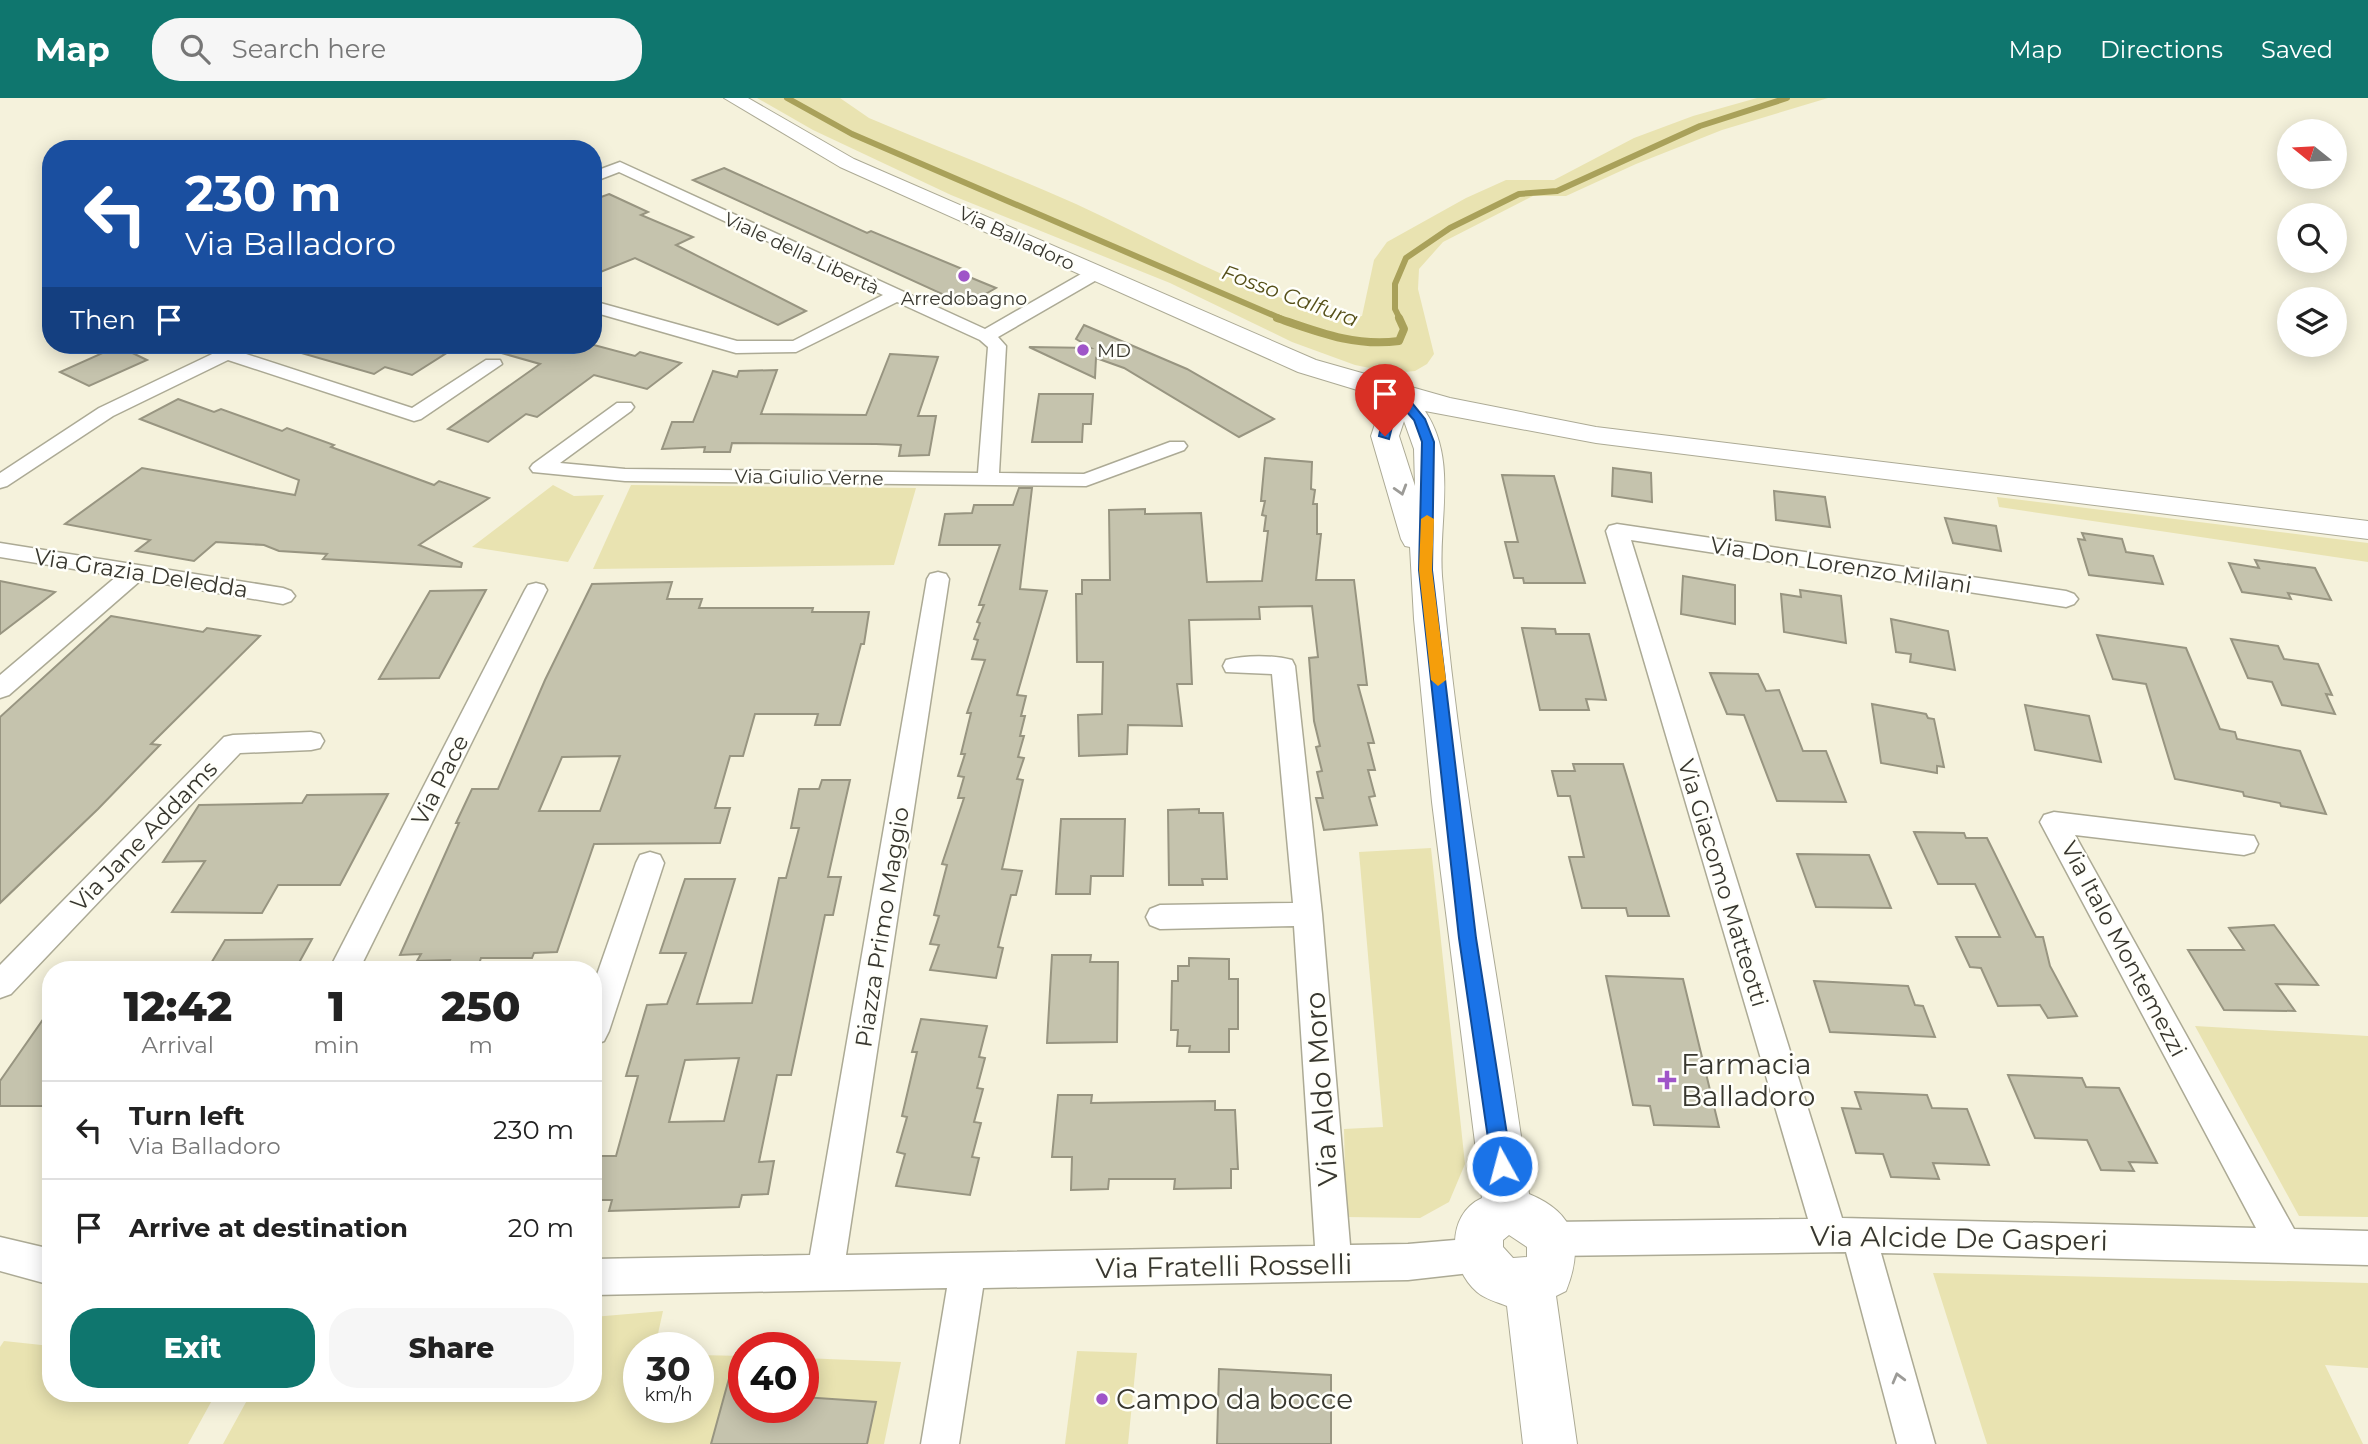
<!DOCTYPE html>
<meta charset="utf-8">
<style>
body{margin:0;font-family:Montserrat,sans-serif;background:#f6f6f6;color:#222;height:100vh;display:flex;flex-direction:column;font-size:26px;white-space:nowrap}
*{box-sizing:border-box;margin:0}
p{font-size:23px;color:#767676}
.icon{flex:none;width:38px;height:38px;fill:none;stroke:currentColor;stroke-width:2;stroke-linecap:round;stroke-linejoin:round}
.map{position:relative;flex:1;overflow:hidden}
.drawer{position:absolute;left:42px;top:863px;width:560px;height:441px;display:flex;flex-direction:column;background:#fff;border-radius:28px;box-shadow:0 4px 18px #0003}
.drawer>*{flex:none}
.guide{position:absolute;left:42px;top:42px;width:560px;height:214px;border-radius:28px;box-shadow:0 4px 18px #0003;background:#1a4fa0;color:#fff;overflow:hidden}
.needle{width:46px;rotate:288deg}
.controls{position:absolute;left:2277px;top:21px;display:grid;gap:14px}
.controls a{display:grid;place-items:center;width:70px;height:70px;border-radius:50%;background:#fff;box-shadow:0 4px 18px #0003;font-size:35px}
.speed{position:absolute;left:623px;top:1234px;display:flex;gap:14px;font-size:35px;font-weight:700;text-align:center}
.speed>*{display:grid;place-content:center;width:91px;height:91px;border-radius:50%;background:#fff;box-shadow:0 4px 18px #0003;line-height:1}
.speed small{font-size:18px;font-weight:400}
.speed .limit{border:10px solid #d22;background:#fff;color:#111}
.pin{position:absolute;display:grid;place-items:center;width:60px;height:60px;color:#fff;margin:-72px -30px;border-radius:50% 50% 50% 0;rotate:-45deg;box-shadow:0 0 7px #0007}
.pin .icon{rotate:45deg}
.me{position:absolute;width:77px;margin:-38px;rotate:353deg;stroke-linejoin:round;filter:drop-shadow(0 0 5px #0008)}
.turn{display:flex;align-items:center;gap:24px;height:147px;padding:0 28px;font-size:32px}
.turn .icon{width:91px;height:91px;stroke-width:2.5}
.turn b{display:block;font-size:49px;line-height:60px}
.then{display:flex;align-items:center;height:66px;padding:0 28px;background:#0003;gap:14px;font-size:26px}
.eta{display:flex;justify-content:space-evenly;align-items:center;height:119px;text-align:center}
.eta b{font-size:42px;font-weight:800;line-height:49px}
.button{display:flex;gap:14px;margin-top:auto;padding:14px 28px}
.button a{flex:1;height:80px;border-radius:28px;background:#0f766e;color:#fff;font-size:28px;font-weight:800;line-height:80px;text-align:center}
.button a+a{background:#f6f6f6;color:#222}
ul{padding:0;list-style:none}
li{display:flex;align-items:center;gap:21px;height:98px;padding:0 28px;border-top:2px solid #e0e0e0}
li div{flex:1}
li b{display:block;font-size:26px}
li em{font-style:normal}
header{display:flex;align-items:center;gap:42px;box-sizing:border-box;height:98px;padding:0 35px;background:#0f766e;color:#fff}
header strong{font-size:33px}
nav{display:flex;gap:38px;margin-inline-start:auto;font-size:24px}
.search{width:490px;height:63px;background:#f6f6f6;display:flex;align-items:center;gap:18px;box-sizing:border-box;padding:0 24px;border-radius:28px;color:#767676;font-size:26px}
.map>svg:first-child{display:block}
.green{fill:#e9e3b1}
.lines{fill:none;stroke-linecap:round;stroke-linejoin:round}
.stream-far1{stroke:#a9a15a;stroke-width:6}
.stream{stroke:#a9a15a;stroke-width:8}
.building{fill:#c5c3ad;stroke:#989581;stroke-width:2;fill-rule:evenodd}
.street-casing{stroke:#acaa95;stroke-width:3}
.secondary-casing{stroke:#acaa95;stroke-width:2}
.street{fill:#fff;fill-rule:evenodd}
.secondary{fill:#fff;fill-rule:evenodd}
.oneway{stroke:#9c9b97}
.route{fill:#1a73e8;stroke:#114b97;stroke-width:2}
.slow{fill:#f59e0b}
.poi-dot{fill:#9f55c8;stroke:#fffffa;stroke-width:2.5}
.labels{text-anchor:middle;stroke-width:5;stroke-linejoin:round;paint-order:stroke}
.far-street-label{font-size:19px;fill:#38372f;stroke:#fffffa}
.far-poi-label{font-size:19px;fill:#38372f;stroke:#fffffa}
.far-water-label{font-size:21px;font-style:italic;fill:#565019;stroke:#fffffa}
.street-label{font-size:23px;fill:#38372f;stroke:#fffffa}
.near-poi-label{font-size:28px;fill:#38372f;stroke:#fffffa;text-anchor:start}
.near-street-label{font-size:28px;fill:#38372f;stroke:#fffffa}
</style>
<header>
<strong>Map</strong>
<div class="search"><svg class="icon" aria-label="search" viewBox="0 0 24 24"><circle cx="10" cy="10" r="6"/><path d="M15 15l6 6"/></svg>Search here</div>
<nav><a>Map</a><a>Directions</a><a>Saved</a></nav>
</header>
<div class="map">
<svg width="2368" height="1346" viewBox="0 0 2368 1346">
<rect width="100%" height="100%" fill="#f5f2dc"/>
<!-- green -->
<g class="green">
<path d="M757,0h83l29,20c69,29 139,56 207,86 76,35 149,77 229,102 19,6 37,14 57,10l12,-56 13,-18 79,-44 40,-18h48l80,-42 59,-22 64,-18h71l-106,32 -86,34 -70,32h-33l-90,46 -24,27 -1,20 16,65 -7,10 -12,7 -21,2 -39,-8 -63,-23 -122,-59 -219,-88 -138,-65z"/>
<path d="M553,387l21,11 30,-1 -36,67 -96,-15z"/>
<path d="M631,387l285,3 -22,77 -301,4z"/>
<path d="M1997,399l371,46v19l-369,-55z"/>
<path d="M1431,750l34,316 -16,38 -29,16 -74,-1 -2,-88 39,-2 -24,-275z"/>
<path d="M2195,928l173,10v181l-69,-1z"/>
<path d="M1933,1175l435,10v85l-43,-3 38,79h-376z"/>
<path d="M663,1213l-8,36 -16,1v59h59v-52l46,1v51h59v-49l98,4 -17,82h-661l28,-51h342v-76z"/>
<path d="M4,1243l47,5v47h165l-28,51h-188v-97z"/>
<path d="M1077,1253l60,2 -9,91h-63z"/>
</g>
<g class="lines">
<!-- stream-far1 -->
<g class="stream-far1">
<path d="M787,0l65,36 430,185"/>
<path d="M1400,221l-5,-10v-25l11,-26 44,-30 69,-34 38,-3 143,-65 87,-28"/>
</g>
<!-- stream -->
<path class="stream" d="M1277,220c41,14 78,29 122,23l5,-12 -5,-11"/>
</g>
<!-- building -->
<g class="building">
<path d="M724,70l143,65 4,-2 96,40 -5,3 34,14 -30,17 -273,-125z"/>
<path d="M609,96l39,18 -7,3 52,22 -17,8 130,66 -28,14 -143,-67 -42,17v-75z"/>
<path d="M1084,227l103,44 87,50 -35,18 -115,-69 -28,-10 -1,20 -66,-31 62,1 -15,-9z"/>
<path d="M299,247h123l-3,1 26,8 -33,21 -27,-8 -11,7 -76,-22z"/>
<path d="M499,247h95l41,11 5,-4 41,11 -34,26 -53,-14 -57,42 -11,-3 -38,28 -40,-13 92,-65 -42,-12z"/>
<path d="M118,248l29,14 -58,26 -29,-14z"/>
<path d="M890,256l48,3 -20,59h18l-7,39 -30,1 2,-11 -25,-1 -144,-1 -2,9h-26l1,-5 -43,2 10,-27h21l20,-51 24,6 2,-6 38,-1 -16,44 105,1z"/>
<path d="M1039,296h54l-2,30h-8l-1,18h-50z"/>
<path d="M178,301l36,13 7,-3 61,22 5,-3 47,17 -3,2 103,38 5,-4 50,17 -70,47 43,18 -1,4 -138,-8 4,-5 -48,-3 -15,-6 -48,-3 -22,19 -58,-10 14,-11 -85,-16 77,-56 153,27 4,-15 -159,-61z"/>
<path d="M1265,360l47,4 -1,27 4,1 -2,14h4v30h4l-5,46h38l13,105h-9l16,58h-6l7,27h-7l7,26 -6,1 8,28 -53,5 -8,-32h7l-6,-26 5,-1 -6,-24 4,-1 -6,-25 -5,-63 9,-1 -6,-51 -53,1 1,12 -71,1 3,64h-15l5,42 -54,-1 -1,29 -48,2 -1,-41 24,-1 1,-52h-26l-1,-68h6v-14h28l-1,-70 36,-1v5l56,-1 6,69 55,-1 6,-50h-4l2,-15 -4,-1 3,-14h-4z"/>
<path d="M1613,370l38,5 1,29 -40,-6z"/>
<path d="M1502,377l52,1 31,107h-61l-1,-5h-9l-9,-36h13z"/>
<path d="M1019,390h13l-12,101 27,2 -30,104 9,1 -5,20h4l-5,20h4l-6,21 6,1 -7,21 6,1 -21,89 20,2 -6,24h-5l-13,52 5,1 -7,30 -66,-8 9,-25 -9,-1 9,-28 -5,-1 13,-50 -5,-1 22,-66h-6l6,-21 -6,-1 7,-22h-4l10,-41h-4l18,-53 -13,-1 6,-19 -4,-1 6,-16 -3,-1 7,-17h-5l21,-60h-61l6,-31 27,-1 2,-8h39z"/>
<path d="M1774,393l51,6 5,30 -54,-7z"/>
<path d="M1945,420l51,8 5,25 -48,-8z"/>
<path d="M2082,435l40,6 4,13 27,4 10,28 -74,-9 -11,-36 7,1z"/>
<path d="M2255,462l60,8 16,32 -43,-7 3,6 -49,-7 -13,-29 30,5z"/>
<path d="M1683,478l52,9v39l-54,-10z"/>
<path d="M0,483l55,11 -55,42z"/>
<path d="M672,484l-5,17h35l-3,9h114l-1,4h57l-5,32h-3l-21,81h-25l3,-11h-63l-12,42h-13l-15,52h15l-10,35 -126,1 -37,108 -23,1 -2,5h-51l-4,12h-31l4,-10 -33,1 4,-7 -21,1 59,-132h-3l16,-34h26l47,-109 47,-96zM620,658l-20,55h-61l23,-54z"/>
<path d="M486,492l-47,88 -60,1 51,-88z"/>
<path d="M1800,492l41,6 5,47 -62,-11 -3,-38 20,3z"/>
<path d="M111,518l92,16 4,-4 53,8 -109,108 9,1 -62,64 -98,94v-186z"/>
<path d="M1891,521l57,12 7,39 -45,-8 1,-8 -15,-2z"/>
<path d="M1522,530l33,1 1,5h33l17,66 -20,-1 3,11h-49z"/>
<path d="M2097,537l89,13 34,81 15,3 2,7 63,12 26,63 -45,-8 -1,-3 -36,-7 -1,-4 -68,-13 -29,-95 -33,-5z"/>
<path d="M2231,541l47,7 6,13 34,5 14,31 -6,-1 9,20 -53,-9 -10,-23 -24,-4z"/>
<path d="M1710,575l48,1 8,17 13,-1 24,61h23l20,51 -69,-1 -33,-86 -17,-1z"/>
<path d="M1872,606l54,10 2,4 6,1 10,48 -7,-1v7l-56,-10z"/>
<path d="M2025,607l64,11 12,46 -66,-12z"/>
<path d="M1573,666h50l46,152h-41l-2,-8h-44l-13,-51h15l-14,-61h-12l-6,-25h23z"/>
<path d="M822,682h28l-22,97h13l-8,38h-8l-34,160h-14l-18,87 15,-1 -6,33 -26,1 -3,12 -130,4 3,-11h-19v-31l4,-13h19l22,-80h-12l21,-71 20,-1 19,-51h-26l25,-74h50l-38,125 55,-1 27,-125h7l13,-50h-8l8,-39h20zM739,960l-15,63 -55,1 16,-62z"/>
<path d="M388,696l-48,91h-62l-16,28 -90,-1 33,-51 -42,1 36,-57 103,-2 5,-8z"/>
<path d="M1199,711v4h24l4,66h-25l1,6h-34l-1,-75z"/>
<path d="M1061,721h64l-2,57h-32l-1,18h-34z"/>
<path d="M1914,734l50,1 2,5h21l49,99h7l7,29 27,50 -29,2 -8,-13 -42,1 -17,-38 -11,-1 -14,-30h44l-25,-53h-37z"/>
<path d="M1797,756l72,1 22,53 -75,-1z"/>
<path d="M2274,827l44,60 -42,-1 19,27 -71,-1 -36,-60h56l-15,-22z"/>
<path d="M312,841l-17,31h-88l18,-30z"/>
<path d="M1052,857h39l-1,7h28l-1,80 -70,1z"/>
<path d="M1189,860l40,1v20h9v50h-9v23h-40l1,-6h-13l1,-16h-7l1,-49h6v-15h11z"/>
<path d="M1606,878l77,3 36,148 -65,-2 -4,-19 -17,-1z"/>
<path d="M1814,883l94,5 7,19 8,1 12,31 -105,-5z"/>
<path d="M51,910v98h-51v-25z"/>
<path d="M921,921l66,7 -8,31 6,1 -8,30 6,1 -9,33 7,1 -9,34 7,1 -9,37 -74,-9 9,-32 -8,-2 10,-35 -5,-1 15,-64h-5z"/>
<path d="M2008,977l74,3 4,9 33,1 38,75 -28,-1 5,9 -33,-1 -14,-30 -52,-2z"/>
<path d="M1855,994l72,3 5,13 35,1 22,56 -56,-2 6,16 -48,-2 -8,-23 -27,-1 -14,-45 19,1z"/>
<path d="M1058,997h34l-1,8 124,-2v9h20l3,59h-7v19l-57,1 1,-10h-66l-1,10 -37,1 1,-33h-20z"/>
<path d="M736,1255l8,1v53h59v-10l73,5 -9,42h-156z"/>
<path d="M1219,1271l112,6v69h-114z"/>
</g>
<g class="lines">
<defs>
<g id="street">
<path d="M620,64l365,167 103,-59h12l3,4 -3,4 -102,59 8,9 -7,127 85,1 86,-32h14l3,4 -3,4 -98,36 -461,-5 -92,-9 -3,-4 3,-4 84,-61h14l3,4 -3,4 -71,52 65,6 353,4 10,-126 -8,-7 -83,-38 -101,50 -60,1 -143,-41v-11l144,40h56l90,-46 -264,-123 -26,10v-10z"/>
<path d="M231,247h18l1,2 -7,6 169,55 74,-48h14l2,4 -81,55 -7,2 -186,-61 -115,56 -106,70 -7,2v-15l99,-65z"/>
<path d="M1617,426l449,67 8,3 4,5 -4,5 -8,3 -435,-67 211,678 414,10 -216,-406 4,-7 10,-3 200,24 4,8 -4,8 -10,3 -169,-20 219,394 74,2v34l-487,-12 54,191h-38l-51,-192 -296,4 -12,-5 -5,-12 5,-12 12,-5 258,-3 -202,-688 3,-5z"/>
<path d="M0,445l283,45 8,3 4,5 -4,5 -8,3 -142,-24 -132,115 -9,3v-23l117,-99 -117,-19z"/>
<path d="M938,474l8,2 3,5 -103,676 469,-9 -21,-320 -134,3 -10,-4 -4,-8 4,-8 10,-4 133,-2 -21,-229 -46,-2 -3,-6 3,-6c19,-5 47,-5 66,0l3,6 27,248 28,331 58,-1 71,-6 12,5 6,12 -6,12 -12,5 -71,8 -425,8 -24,156h-38l26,-156 -354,7v-36l217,-4 117,-676 3,-5z"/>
<path d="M536,485l8,2 3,5 -188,380h-30l196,-380 3,-5z"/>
<path d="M311,634l9,2 4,7 -4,7 -9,2 -71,3 -229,241 -11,4v-33l224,-228 9,-2z"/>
<path d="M650,754l10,3 4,8 -55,168 -5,10 -11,4v-59l43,-123 4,-8z"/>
<path d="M0,1139l51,12v36l-51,-14z"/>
</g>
<path id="secondary" d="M724,0h24l106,61 462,201 134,38 146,29 772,94v18l-772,-96 -171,-32c33,49 13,109 17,165 17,207 60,412 87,618 47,19 55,52 37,97l-10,5 21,148h-54l-16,-138c-10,-4 -22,-7 -30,-14 -28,-24 -32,-77 5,-94l-50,-396 -18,-183 -4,-72 -5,-1 -4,-7 -30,-103 5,-15 12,-15 -11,-10 -79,-24 -458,-205zM1404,323l10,28 1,37 -16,-50zM1509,1137l18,12v10l-14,1 -10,-11v-7z"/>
</defs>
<!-- street casing -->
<use href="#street" class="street-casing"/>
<!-- secondary casing -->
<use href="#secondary" class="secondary-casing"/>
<!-- street -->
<use href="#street" class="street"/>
<!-- secondary -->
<use href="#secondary" class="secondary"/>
</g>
<!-- one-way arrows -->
<defs><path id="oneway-chevron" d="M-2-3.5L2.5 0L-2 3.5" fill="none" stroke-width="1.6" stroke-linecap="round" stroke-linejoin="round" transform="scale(1.75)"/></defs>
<g class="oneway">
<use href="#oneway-chevron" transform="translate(1401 392) rotate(73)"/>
<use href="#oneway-chevron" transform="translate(1898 1280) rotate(-105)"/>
</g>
<!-- route -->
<path class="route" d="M1404,305h8l13,16 9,23 -2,128 44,368 36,228 -3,6 -7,3 -7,-3 -3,-6 -33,-228 -40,-368 3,-128 -8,-22 -8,-9 -13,12 -4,16 -10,-3c3,-17 9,-25 25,-33z"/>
<!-- slow -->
<path class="slow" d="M1427,417l7,4 -2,51 14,110 -8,6 -7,-6 -12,-110 2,-51z"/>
<!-- markers -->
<g class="poi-dot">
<circle cx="964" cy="178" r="7"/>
<circle cx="1083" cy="252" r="7"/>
<path d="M1663.5 971.5h7v7h7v7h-7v7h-7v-7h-7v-7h7z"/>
<circle cx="1102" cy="1301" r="7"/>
</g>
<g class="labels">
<!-- far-street labels -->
<g class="far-street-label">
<text transform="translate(1017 140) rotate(25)" y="7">Via Balladoro</text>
<text transform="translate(802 155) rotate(25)" y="7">Viale della Libertà</text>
<text transform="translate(809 379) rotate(1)" y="7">Via Giulio Verne</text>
</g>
<!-- far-poi labels -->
<g class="far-poi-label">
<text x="964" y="207">Arredobagno</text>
<text x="1097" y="259" text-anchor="start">MD</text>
</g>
<!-- far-water labels -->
<g class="far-water-label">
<text transform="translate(1290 198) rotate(20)" y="7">Fosso Calfura</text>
</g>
<!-- street labels -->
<g class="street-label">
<text transform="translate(1841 467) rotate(9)" y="8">Via Don Lorenzo Milani</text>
<text transform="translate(141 475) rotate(9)" y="8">Via Grazia Deledda</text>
<text transform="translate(440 682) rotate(-63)" y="8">Via Pace</text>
<text transform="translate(144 738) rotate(-46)" y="8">Via Jane Addams</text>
<text transform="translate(1723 785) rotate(73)" y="8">Via Giacomo Matteotti</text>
<text transform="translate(882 829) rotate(-81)" y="8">Piazza Primo Maggio</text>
<text transform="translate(2124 851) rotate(62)" y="8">Via Italo Montemezzi</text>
</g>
<!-- near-poi labels -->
<g class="near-poi-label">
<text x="1681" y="976">Farmacia<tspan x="1681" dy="32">Balladoro</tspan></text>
<text x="1116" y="1311">Campo da bocce</text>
</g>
<!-- near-street labels -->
<g class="near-street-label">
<text transform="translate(1321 991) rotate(-94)" y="10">Via Aldo Moro</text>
<text transform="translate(1959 1140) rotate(1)" y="10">Via Alcide De Gasperi</text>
<text transform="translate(1224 1168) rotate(-1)" y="10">Via Fratelli Rosselli</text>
</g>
</g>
</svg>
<div class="controls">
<a><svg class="needle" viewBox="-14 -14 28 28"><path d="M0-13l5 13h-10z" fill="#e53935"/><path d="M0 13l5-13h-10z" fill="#767676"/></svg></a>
<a><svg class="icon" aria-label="search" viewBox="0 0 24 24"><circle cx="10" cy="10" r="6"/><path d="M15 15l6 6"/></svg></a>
<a><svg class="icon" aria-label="layers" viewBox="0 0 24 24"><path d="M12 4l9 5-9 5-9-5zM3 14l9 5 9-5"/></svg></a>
</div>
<div class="speed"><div>30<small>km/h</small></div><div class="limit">40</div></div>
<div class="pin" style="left:1385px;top:338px;background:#d93025"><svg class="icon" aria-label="arrive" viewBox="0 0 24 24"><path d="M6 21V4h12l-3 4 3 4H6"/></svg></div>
<svg class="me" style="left:1502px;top:1068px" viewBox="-20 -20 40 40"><circle r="17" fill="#1a73e8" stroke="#fff" stroke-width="3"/><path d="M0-11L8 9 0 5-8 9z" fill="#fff"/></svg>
<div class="guide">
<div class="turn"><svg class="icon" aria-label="left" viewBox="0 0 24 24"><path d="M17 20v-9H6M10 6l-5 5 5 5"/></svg><div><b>230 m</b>Via Balladoro</div></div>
<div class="then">Then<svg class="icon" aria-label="arrive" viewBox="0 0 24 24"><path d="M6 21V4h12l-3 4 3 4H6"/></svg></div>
</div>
<section class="drawer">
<div class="eta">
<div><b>12:42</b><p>Arrival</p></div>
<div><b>1</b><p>min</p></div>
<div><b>250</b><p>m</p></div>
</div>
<ul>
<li><svg class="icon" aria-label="left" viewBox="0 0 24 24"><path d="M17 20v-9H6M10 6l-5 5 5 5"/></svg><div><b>Turn left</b><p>Via Balladoro</p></div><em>230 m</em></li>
<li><svg class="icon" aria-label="arrive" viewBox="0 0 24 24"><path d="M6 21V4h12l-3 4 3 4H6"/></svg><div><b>Arrive at destination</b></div><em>20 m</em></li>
</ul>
<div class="button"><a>Exit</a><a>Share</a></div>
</section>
</div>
